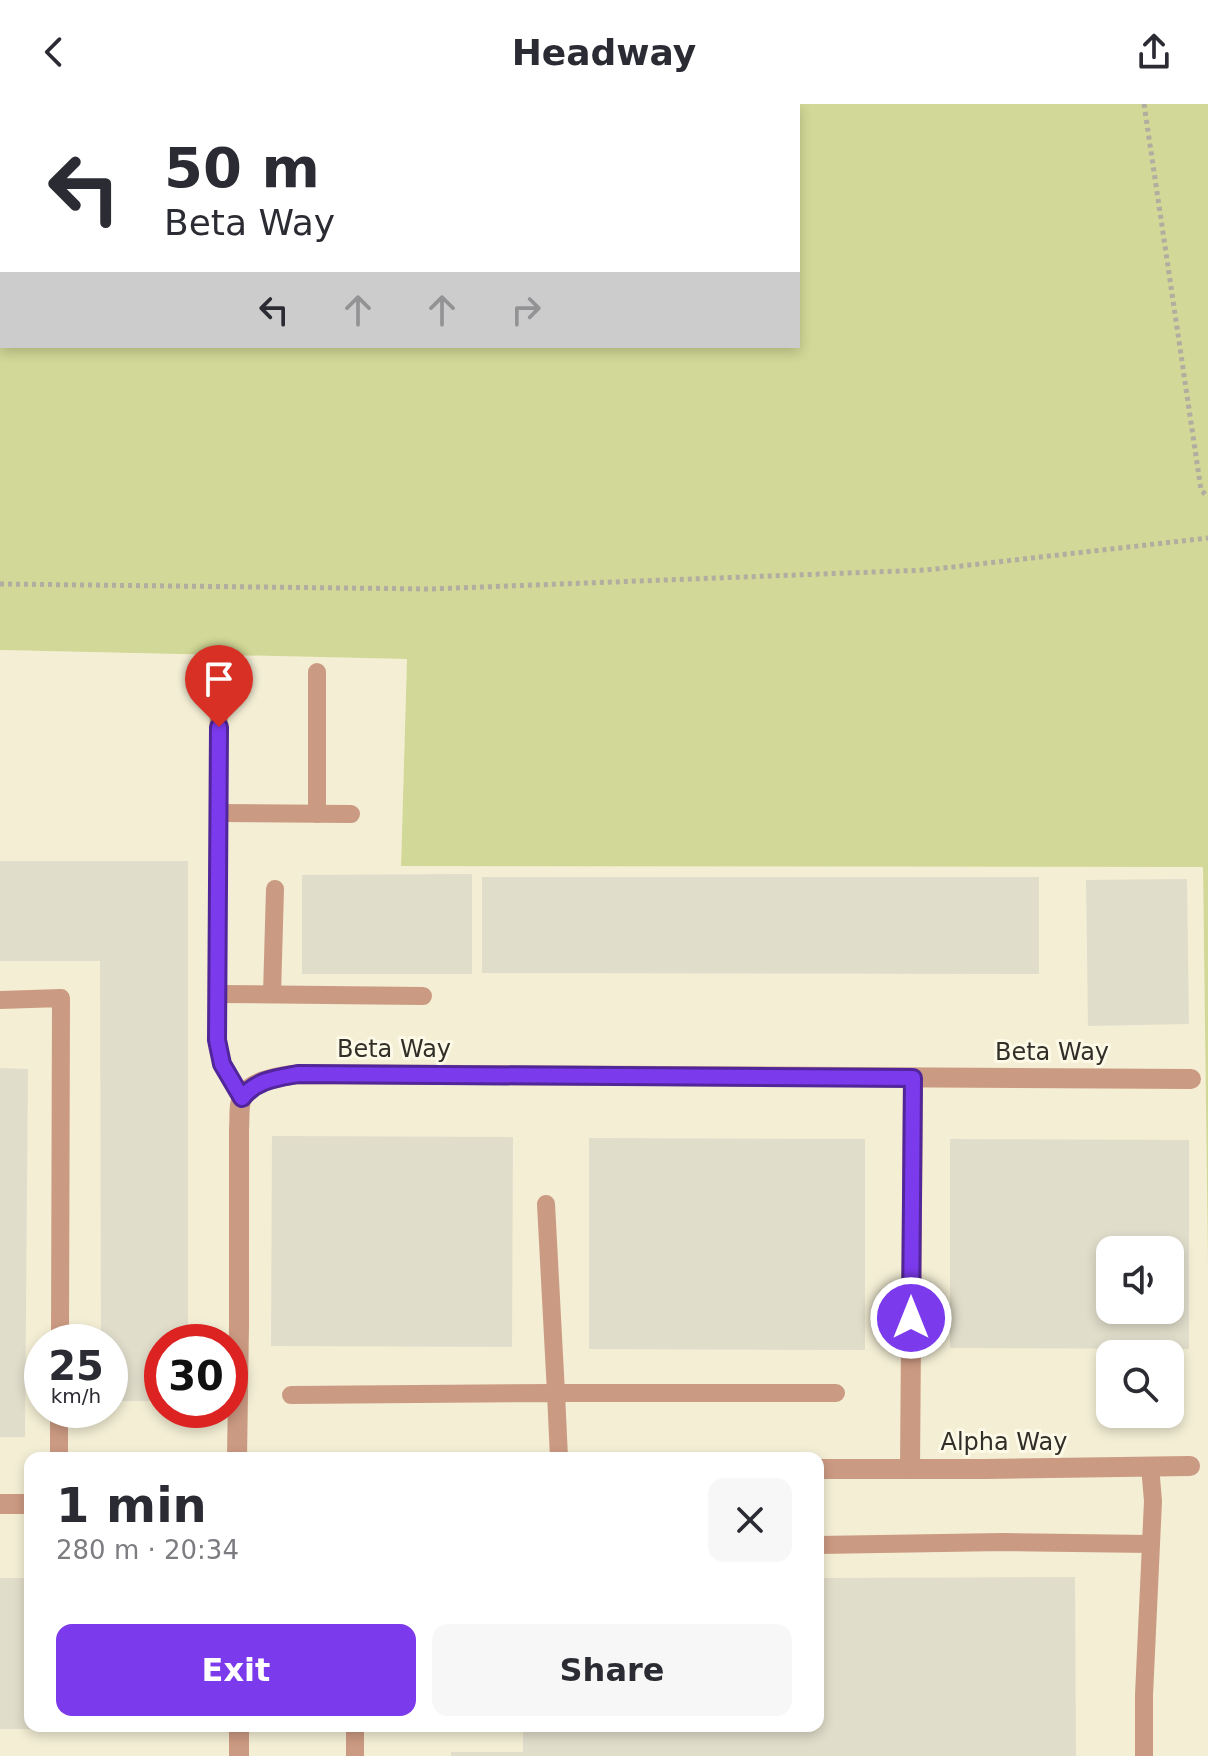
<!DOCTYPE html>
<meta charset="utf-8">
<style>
body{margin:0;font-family:"DejaVu Sans",sans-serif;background:#f7f7f7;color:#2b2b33;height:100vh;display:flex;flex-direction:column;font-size:30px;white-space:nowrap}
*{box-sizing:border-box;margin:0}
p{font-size:26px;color:#7c7c81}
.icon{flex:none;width:44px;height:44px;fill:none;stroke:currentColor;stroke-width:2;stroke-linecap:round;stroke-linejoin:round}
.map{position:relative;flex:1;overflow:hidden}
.sheet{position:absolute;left:24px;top:1348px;width:800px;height:280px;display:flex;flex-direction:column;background:#fff;border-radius:16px;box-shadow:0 4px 12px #0003}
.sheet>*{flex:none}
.hud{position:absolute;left:0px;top:0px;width:800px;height:244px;box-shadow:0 4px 12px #0003;background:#fff;color:#2b2b33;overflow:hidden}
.buttons{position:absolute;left:1096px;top:1132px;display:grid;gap:16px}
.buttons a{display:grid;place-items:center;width:88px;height:88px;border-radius:16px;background:#fff;box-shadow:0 4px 12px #0003;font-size:40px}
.speed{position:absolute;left:24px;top:1220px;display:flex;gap:16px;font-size:40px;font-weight:700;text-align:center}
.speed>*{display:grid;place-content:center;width:104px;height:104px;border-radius:50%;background:#fff;box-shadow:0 4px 12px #0003;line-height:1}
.speed small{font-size:20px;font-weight:400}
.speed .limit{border:12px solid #d22;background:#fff;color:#111}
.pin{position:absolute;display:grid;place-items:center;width:68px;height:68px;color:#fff;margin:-82px -34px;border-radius:50% 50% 50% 0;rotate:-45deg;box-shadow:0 0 8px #0007}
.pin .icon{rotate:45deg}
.me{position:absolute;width:88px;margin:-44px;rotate:0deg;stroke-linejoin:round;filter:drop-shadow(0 0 6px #0008)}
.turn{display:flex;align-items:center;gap:28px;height:168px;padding:0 32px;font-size:36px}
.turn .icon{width:104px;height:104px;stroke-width:2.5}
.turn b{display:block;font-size:56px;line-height:68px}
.lanes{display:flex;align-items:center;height:76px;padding:0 32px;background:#0003;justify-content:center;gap:40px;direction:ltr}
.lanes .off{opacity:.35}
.round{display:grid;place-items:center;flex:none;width:84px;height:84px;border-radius:16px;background:#f7f7f7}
.head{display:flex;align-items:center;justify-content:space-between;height:136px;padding:0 32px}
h1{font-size:48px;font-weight:600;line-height:60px}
.primary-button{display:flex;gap:16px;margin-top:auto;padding:16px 32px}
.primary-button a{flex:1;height:92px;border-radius:16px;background:#7c3aed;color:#fff;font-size:32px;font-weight:600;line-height:92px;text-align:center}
.primary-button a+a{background:#f7f7f7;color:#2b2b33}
header{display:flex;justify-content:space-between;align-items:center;height:104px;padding:0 32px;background:#fff;font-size:36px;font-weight:600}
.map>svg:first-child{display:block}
.built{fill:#f3eed4;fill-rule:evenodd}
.green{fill:#d2d897;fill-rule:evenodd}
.building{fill:#e1ddcb;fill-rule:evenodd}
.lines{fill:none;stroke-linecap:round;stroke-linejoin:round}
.path{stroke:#b1ada0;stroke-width:5;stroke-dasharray:4 4;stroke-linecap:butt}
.lane{stroke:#cb9a82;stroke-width:18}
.street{stroke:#cb9a82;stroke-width:20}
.route-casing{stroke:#51269a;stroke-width:20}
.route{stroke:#7c3aed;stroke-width:14}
.labels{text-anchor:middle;stroke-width:6;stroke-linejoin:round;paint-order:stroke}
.street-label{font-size:24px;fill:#312f28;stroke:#fdf9e7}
</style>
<header><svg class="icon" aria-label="back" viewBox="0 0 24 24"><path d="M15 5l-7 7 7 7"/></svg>Headway<svg class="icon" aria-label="share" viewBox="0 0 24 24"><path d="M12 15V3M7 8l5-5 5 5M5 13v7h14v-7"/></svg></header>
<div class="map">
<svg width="1208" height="1652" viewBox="0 0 1208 1652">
<rect width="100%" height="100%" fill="#fdf9e7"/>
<!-- built -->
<path class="built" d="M0,546l407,9 -6,207 802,1 5,400v489h-1208zM1110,1146h60v60h-60zM42,1238h68v68h-68zM162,1238h68v68h-68zM1110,1250h60v60h-60zM30,1354h788v268h-788z"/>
<!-- green -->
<path class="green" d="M0,0h1208v1163l-5,-400 -802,-1 6,-207 -407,-9zM2,2h796v240h-796z"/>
<!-- building -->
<g class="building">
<path d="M0,757h188v481h-26v59h-52v-59h-9l-1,-381h-100z"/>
<path d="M472,770v100h-170v-99z"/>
<path d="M482,773h557v97l-557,-1z"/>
<path d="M1187,775l2,145 -101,2 -2,-146z"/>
<path d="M0,964l28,1 -3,368h-25z"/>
<path d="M272,1032l241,1 -1,210 -241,-1z"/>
<path d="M589,1034l276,1v211l-276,-1z"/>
<path d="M950,1035l239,1v209l-239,-1zM1110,1146h60v60h-60z"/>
<path d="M1075,1473l1,179h-625v-4h72v-26h295v-148z"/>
<rect x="0" y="1474" width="30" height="151"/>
<rect x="93" y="1622" width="114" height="3"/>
</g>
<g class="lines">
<!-- path -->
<g class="path">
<path d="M1144,0l57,386 7,7"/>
<path d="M0,480l430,5 496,-19 282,-32"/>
</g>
<!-- lane -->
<g class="lane">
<path d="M219,565l-2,371 5,24 20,34"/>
<path d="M219,709l132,1"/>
<path d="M317,710v-142"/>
<path d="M218,890l205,2"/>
<path d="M272,890l3,-105"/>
<path d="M0,896l61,-2 -1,344"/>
<path d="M546,1100l10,189h280"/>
<path d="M291,1291l265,-2 3,65"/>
<path d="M59,1354v-48"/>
<path d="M818,1441l185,-3 147,2"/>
<path d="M355,1652v-30"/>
<path d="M1144,1652v-61l9,-194 -3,-35"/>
</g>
<!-- street -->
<g class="street">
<path d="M237,1354l2,-133v-196c1,-10 -1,-25 4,-33 10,-17 38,-19 55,-22l893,5"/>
<path d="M818,1365h167l205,-3"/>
<path d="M910,1365l3,-391"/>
<path d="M0,1400h30"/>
<path d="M239,1652v-30"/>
</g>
</g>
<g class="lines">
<defs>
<path id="route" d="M219,623l-2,313 5,24 20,34c14,-18 34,-20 56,-24l615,4 -2,240"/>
</defs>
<!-- route casing -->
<use href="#route" class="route-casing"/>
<!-- route -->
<use href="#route" class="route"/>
</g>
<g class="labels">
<!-- street labels -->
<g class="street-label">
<text x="394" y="953">Beta Way</text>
<text x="1052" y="956">Beta Way</text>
<text x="1004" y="1346">Alpha Way</text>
</g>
</g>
</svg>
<div class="buttons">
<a><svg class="icon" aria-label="sound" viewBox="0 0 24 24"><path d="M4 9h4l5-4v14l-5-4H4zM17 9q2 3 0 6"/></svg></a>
<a><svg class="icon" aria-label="search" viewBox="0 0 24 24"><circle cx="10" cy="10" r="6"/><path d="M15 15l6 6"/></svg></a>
</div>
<div class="speed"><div>25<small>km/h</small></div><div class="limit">30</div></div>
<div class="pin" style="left:219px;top:623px;background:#d93025"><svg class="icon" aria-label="arrive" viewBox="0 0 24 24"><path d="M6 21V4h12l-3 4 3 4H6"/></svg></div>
<svg class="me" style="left:911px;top:1214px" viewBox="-20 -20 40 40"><circle r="17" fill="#7c3aed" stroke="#fff" stroke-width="3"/><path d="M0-11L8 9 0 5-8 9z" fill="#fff"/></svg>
<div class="hud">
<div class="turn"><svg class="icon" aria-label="left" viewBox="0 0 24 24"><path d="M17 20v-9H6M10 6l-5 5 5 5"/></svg><div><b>50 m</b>Beta Way</div></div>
<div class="lanes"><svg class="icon" aria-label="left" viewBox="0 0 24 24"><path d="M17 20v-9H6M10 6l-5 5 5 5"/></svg><svg class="icon off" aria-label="ahead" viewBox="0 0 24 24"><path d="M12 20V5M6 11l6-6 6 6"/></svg><svg class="icon off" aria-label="ahead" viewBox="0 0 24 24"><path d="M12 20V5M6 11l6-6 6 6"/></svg><svg class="icon off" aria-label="right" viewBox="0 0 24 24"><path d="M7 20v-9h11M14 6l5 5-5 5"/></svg></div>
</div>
<section class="sheet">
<div class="head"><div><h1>1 min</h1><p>280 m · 20:34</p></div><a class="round"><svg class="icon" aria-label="close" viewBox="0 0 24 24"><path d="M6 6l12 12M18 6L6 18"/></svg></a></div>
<div class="primary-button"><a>Exit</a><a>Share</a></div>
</section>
</div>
